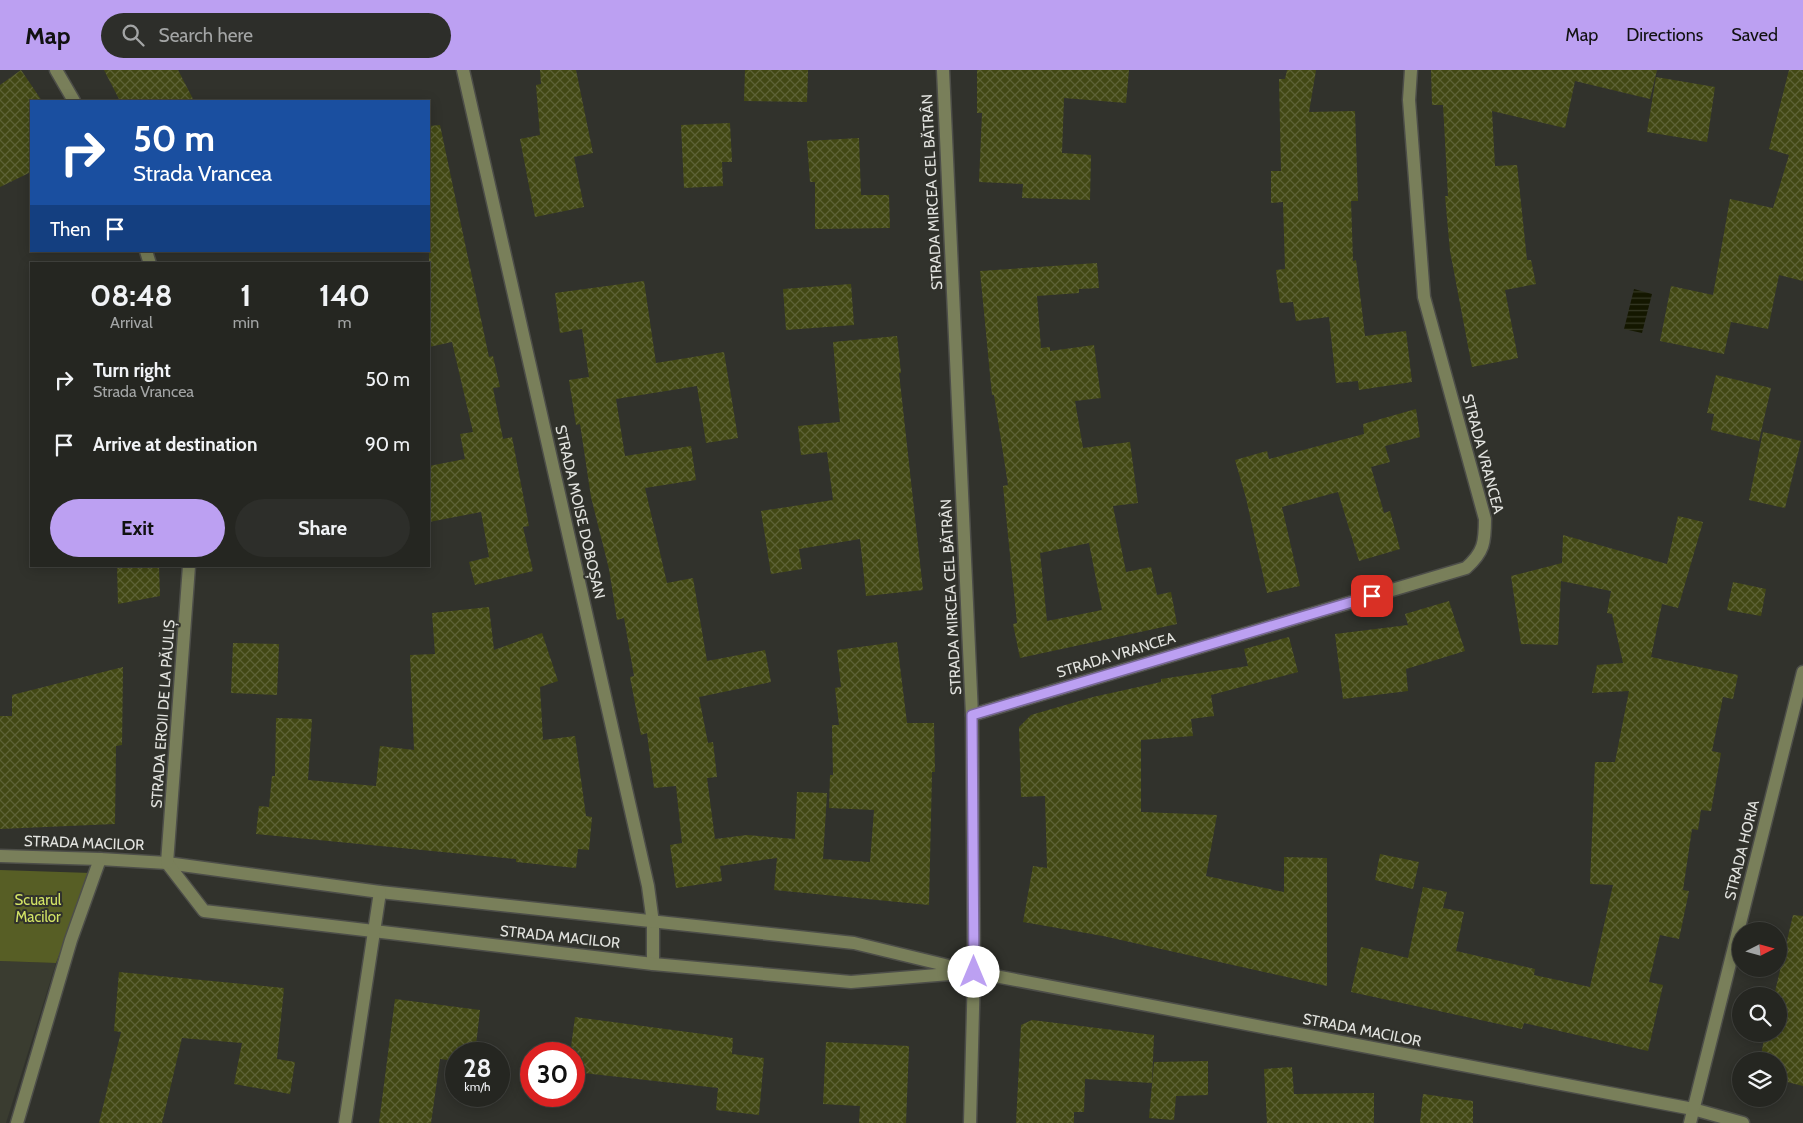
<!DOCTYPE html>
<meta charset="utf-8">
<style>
body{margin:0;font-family:Cabin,sans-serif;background:#2d2e2a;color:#f1f3f6;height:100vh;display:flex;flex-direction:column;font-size:19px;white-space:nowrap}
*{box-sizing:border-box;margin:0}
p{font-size:16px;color:#a3a5a5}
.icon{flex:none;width:28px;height:28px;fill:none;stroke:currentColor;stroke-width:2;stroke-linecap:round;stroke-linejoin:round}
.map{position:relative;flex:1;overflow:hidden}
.side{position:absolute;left:30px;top:192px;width:400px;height:305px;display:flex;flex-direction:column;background:#252621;border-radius:0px;box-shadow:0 2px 12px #0003,0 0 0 1px #42433f}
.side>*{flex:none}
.top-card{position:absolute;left:30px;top:30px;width:400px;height:152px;border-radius:0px;box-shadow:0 2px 12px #0003,0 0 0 1px #42433f;background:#1a4fa0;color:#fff;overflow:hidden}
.needle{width:32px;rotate:84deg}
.fabs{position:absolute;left:1732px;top:852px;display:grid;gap:10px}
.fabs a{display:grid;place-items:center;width:55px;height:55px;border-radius:50%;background:#252621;box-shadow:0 2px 12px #0003,0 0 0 1px #42433f;font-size:25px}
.speed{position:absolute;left:445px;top:972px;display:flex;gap:10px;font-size:25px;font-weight:700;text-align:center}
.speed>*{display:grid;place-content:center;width:65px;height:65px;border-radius:50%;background:#252621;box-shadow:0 2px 12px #0003,0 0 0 1px #42433f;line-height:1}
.speed small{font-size:12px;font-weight:400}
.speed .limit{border:8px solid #d22;background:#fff;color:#111}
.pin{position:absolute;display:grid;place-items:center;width:42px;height:42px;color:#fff;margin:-21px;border-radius:10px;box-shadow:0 2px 8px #0006}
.me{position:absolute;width:55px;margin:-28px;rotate:0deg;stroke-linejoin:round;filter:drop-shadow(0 0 4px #0008)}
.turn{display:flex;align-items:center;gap:18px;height:105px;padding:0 20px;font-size:22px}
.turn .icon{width:65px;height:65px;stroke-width:2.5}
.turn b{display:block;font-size:35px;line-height:42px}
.then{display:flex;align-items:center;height:48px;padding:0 20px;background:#0003;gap:10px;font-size:19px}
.eta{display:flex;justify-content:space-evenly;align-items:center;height:85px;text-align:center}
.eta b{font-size:30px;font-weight:700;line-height:35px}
.primary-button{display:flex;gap:10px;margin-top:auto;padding:10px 20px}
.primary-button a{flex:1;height:58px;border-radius:30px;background:#bca0f2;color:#111;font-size:20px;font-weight:700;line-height:58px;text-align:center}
.primary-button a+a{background:#2d2e2a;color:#f1f3f6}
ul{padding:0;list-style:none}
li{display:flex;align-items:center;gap:15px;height:65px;padding:0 20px}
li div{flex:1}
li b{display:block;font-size:19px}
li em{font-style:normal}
header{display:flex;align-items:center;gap:30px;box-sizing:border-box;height:70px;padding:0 25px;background:#bca0f2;color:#111}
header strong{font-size:24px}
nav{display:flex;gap:28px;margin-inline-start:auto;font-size:18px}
.search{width:350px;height:45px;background:#2d2e2a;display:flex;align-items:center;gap:12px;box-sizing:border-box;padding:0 18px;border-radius:28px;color:#a3a5a5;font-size:19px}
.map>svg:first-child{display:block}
.built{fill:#3a3c30}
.green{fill:#575e25}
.water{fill:url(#water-rules)}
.building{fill:url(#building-cross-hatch);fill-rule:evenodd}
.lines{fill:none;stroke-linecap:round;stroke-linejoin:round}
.minor-casing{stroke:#4d4e49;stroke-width:15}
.minor{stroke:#797f5a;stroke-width:12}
.route-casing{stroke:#7a689d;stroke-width:12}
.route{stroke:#bca0f2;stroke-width:9}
.labels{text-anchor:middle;stroke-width:4;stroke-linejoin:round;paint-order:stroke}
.street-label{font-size:15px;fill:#e2e3df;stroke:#31322c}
.park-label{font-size:15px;fill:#d3e465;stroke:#31322c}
</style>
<header>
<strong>Map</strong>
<div class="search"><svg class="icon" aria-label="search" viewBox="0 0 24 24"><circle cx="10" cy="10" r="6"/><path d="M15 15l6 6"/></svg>Search here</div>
<nav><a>Map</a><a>Directions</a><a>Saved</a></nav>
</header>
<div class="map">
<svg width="1803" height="1053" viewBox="0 0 1803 1053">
<defs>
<pattern id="water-rules" width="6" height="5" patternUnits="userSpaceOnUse" patternTransform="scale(1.25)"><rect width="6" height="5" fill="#141700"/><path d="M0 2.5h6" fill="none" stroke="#363925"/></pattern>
<pattern id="building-cross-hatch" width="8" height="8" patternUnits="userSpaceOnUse" patternTransform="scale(1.25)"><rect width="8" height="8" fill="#424814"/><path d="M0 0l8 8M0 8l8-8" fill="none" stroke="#5d6236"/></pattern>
</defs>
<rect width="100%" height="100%" fill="#31322c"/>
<!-- built -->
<path class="built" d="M0,891l56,2 -50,160h-6z"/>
<!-- green -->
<path class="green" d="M0,800l91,3 -35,90 -56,-2z"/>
<!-- water -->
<path class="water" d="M1634,219l18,5 -10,39 -18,-4z"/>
<!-- building -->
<g class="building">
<path d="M21,0l21,31h-11v71l-31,15v-102z"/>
<path d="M104,0h74l16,31h-74z"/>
<path d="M540,0h36l17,83 -19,4 10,50 -49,10 -15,-78 20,-4 -4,-50 5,-1z"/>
<path d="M745,0h63l-1,32 -63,-1z"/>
<path d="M977,0h152l-3,33 -62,-5 -2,55 29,2 -1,45 -68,-2 1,-14 -44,-2 3,-69h-5z"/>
<path d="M1287,0h29l-7,42 46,-1 3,90h-7l2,60 3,-1 9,76 41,-5 6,51 -53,8 -1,-9 -22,2 -7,-66 -33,4 -3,-19 -13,1 -4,-33 9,-1 -2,-67 -12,1v-32h10l-2,-92h6z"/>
<path d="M1431,0h226l-7,29 -75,-18 -10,47 -73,-17 3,55 22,-1 10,95h4l5,24 -31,6 13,68 -46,9 -22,-116 -5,-55h3l-5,-91h-11z"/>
<path d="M1789,0h14v211l-24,-6 -11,54 -37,-7 -7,32 -64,-13 11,-55 42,9 17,-96 43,9 16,-53 -20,-6z"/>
<path d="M1656,7l59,10 -8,55 -60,-10z"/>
<path d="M730,53l2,39h-10l1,24 -39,2 -3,-63z"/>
<path d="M440,55l49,232 4,-1 7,31 -7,1 10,51 9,-2 17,89 -6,1 10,44 -58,14 -6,-23 20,-5 -8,-45 -52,10v-56l36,-7 -5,-25 13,-2 -21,-90 -23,5v-221z"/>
<path d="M859,68l2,57h28l1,33 -75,1v-47h-5l-3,-41z"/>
<path d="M1097,193l2,25 -20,1v4l-42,3 4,52 9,-1v4l44,-6 7,53 -26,3 8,47 47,-6 8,61 -25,3 13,66 25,-5 6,28 14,-3 6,32 -157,34 -7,-34 4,-1 -14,-137 5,-1 -14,-90h-2l-12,-124zM1089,473l13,67 -55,11 -7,-68z"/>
<path d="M644,211l12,82 68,-11 14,86 -32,5 -9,-57 -81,13 9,57 66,-10 5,34 -51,8 22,95 26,-5 14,83 58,-11 6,32 -72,15 9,46 5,-1 4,35 -10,1 8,61 32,-4 48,4 2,-47 30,1 -4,66 47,3 4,-52 -45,-2 1,-33h3l-1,-50h7l-4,-37 6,-1 -4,-37 60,-8 10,81h27l1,49h-3l-3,133 -155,-15 3,-32 -57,8 2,15 -46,7 -6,-43 12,-2 -6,-57 -22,2 -7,-55 -6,2 -11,-58 4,-1 -10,-58 -7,2 -8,-51 -18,-72 -11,-73 -4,1 -7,-45 20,-3 -7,-48 -22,4 -5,-40z"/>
<path d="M851,214l3,41 -68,5 -3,-41z"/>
<path d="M897,266l4,37h-2l24,217 -57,6 -6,-57 -61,10 3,20 -31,5 -10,-63 72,-11 -6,-48 -26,3 -3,-29 42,-4 -7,-80z"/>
<path d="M1716,305l55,13 -12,53 -48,-11 3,-16 -7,-1z"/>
<path d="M1416,339l4,28 -35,9 5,16 -19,5 13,46 6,-2 10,38 -41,12 -21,-69 -56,15 18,79 -33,7 -21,-95 -11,-38 32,-9 2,8 95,-25 -1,-10z"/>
<path d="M1763,362l38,9 -16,67 -36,-8z"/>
<path d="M1678,446l25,6 -25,86 -16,-4 -11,53 87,18 -5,24 -10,-2 -11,54 9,2 -10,58 -10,-1 -3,20 -6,-1 -9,61 6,1 -10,48 -19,-4 -11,47 14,3 -15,66 -124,-28 -2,6 -171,-37 10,-45 47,11 15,-71 24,5 -4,16 21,4 -8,39 79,18 -1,6 56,12 23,-102 -23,-1 5,-122h20l14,-71 -37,2 5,-28 26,-2 -11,-49 -5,-1 4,-22 -50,-10 -3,64 -37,-1 -10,-68 51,-13 1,-28 104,29z"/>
<path d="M117,496h42l1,30 -42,8z"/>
<path d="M1733,512l33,7 -5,27 -34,-6z"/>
<path d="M1449,531l16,50 -59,18 2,22 -65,8 -8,-65 73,-9 -3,-11z"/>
<path d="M489,537l5,43 48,-17 16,48 -18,6 3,53 32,-4 11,80 6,1 -3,33 -11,-1 -2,19 -60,-6v-3l-260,-25 3,-28 10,1 3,-31h3l1,-58 36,1 -4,61 68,6 4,-40 34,4 -4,-95 25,-1 -3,-41z"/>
<path d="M1289,567l9,35 -87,23 3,21 -23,3 2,17 -52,4v72l76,3 -11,61 78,16v-35l43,1v128l-224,-50 -80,-14 10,-56 14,2 -2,-72 -24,1 -2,-70 12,-12 62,-18 68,-15v-3l87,-13 -4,-17z"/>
<path d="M233,573l46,1 -2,51 -46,-2z"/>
<path d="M123,597l-1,78 -6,1 -1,78 -115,5v-113h12v-21z"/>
<path d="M1380,784l39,8 -6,27 -38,-9z"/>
<path d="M1793,845l10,1v170l-24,-6v-19h-19l5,-27h14v-38h-5z"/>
<path d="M119,902l165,16 -7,71 18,3 -5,32 -56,-10 8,-41 -60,-5 -20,85h-63l22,-91 -7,-1z"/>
<path d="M395,929l85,11 -5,44h-19v7l-16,-2 -9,64h-52z"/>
<path d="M575,947l158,21 -1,16 32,4 -5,57 -43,-5 2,-22 -144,-16v-18h-4z"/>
<path d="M1032,950l122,15 -2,48 -67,-4 -1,33h-10v11h-58l5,-98z"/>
<path d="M826,972l83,4 -3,77h-47l1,-17 -37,-2z"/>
<path d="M1208,991v34l-32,1 -2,24 -25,-2 5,-56z"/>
<path d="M1292,997l2,27 80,-1v30h-107l-3,-54z"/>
<path d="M1423,1024l50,7v22h-53z"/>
</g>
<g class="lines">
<defs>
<g id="minor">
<path d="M56,0l18,31"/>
<path d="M463,0l185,816 5,37v41"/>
<path d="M943,0l29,645 2,257 -4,151"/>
<path d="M146,181l4,13"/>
<path d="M972,645l494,-147c18,-16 19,-26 19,-49l-61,-222 -15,-197 2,-30"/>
<path d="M0,786l100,3 67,4 213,29 474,51 120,29 719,137 50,14"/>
<path d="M167,793l37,48 449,53 198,18 111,-9"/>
<path d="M167,793l22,-297"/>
<path d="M17,1053l54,-183 29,-81"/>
<path d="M345,1053l35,-231"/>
<path d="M1690,1053l113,-451"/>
</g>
</defs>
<!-- minor casing -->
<use href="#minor" class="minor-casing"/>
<!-- minor -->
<use href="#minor" class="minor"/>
</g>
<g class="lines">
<defs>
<path id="route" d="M974,902l-2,-257 400,-119"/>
</defs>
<!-- route casing -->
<use href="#route" class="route-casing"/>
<!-- route -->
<use href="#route" class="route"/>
</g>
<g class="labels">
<!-- street labels -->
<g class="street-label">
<text transform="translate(932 122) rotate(-93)" y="5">STRADA MIRCEA CEL BĂTRÂN</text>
<text transform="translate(1483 384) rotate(75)" y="5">STRADA VRANCEA</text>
<text transform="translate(580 442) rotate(77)" y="5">STRADA MOISE DOBOȘAN</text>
<text transform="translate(951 527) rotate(-93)" y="5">STRADA MIRCEA CEL BĂTRÂN</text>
<text transform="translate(1116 585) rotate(-17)" y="5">STRADA VRANCEA</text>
<text transform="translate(163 644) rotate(-86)" y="5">STRADA EROII DE LA PĂULIȘ</text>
<text transform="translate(84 773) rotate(2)" y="5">STRADA MACILOR</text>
<text transform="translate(1742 780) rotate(-76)" y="5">STRADA HORIA</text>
<text transform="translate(560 867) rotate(6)" y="5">STRADA MACILOR</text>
<text transform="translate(1362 960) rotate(11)" y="5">STRADA MACILOR</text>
</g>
<!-- park labels -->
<g class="park-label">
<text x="38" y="835">Scuarul<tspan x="38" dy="17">Macilor</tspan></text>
</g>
</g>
</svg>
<div class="fabs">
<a><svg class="needle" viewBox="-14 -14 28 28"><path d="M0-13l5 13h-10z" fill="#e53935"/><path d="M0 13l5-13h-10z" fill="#a3a5a5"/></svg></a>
<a><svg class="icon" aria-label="search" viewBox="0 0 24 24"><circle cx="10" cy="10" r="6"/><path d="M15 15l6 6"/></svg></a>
<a><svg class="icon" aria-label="layers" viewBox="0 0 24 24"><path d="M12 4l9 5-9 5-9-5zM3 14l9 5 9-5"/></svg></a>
</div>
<div class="speed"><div>28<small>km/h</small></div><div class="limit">30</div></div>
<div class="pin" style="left:1372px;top:526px;background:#d93025"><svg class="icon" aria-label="arrive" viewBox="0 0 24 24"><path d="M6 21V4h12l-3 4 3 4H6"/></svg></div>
<svg class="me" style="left:974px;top:902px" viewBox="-20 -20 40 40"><circle r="19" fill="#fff"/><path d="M0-13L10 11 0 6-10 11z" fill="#bca0f2"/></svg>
<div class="top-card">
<div class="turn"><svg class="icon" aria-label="right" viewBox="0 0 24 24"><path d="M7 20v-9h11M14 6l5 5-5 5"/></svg><div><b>50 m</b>Strada Vrancea</div></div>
<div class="then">Then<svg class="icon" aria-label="arrive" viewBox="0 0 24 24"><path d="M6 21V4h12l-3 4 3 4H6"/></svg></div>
</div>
<section class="side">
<div class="eta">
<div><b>08:48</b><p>Arrival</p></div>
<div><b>1</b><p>min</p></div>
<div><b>140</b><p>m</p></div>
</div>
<ul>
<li><svg class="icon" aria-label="right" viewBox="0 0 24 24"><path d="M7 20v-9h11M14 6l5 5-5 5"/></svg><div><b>Turn right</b><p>Strada Vrancea</p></div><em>50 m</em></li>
<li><svg class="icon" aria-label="arrive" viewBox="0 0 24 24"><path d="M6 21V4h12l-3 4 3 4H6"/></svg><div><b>Arrive at destination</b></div><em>90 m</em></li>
</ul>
<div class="primary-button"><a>Exit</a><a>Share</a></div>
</section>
</div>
